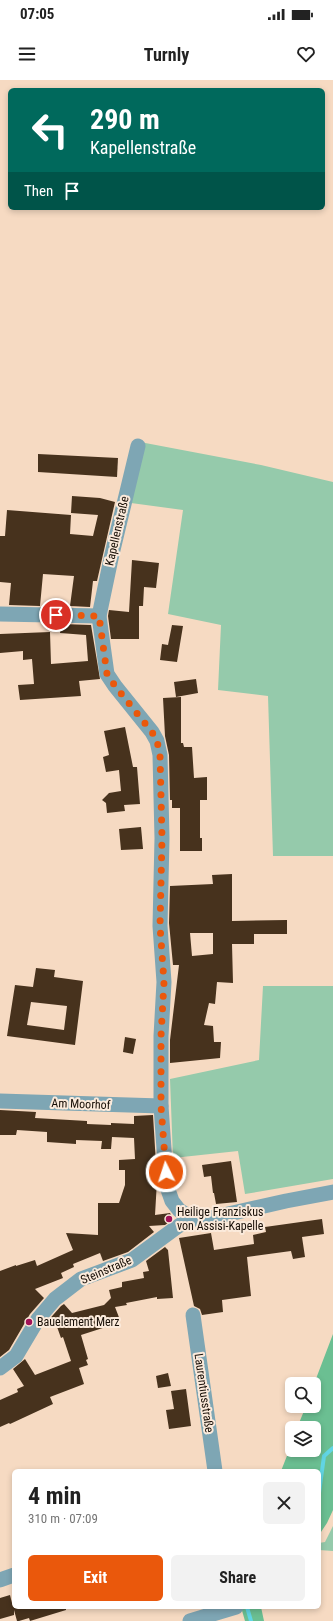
<!DOCTYPE html>
<meta charset="utf-8">
<style>
body{margin:0;font-family:"Roboto Condensed",sans-serif;background:#f2f2f2;color:#222;height:100vh;display:flex;flex-direction:column;font-size:15px;white-space:nowrap}
*{box-sizing:border-box;margin:0}
p{font-size:13px;color:#767676}
.icon{flex:none;width:22px;height:22px;fill:none;stroke:currentColor;stroke-width:2;stroke-linecap:round;stroke-linejoin:round}
.map{position:relative;flex:1;overflow:hidden}
.panel{position:absolute;left:12px;top:1389px;width:309px;height:140px;display:flex;flex-direction:column;background:#fff;border-radius:6px;box-shadow:0 2px 6px #0003}
.panel>*{flex:none}
.guide{position:absolute;left:8px;top:8px;width:317px;height:122px;border-radius:6px;box-shadow:0 2px 6px #0003;background:#00695c;color:#fff;overflow:hidden}
.tools{position:absolute;left:285px;top:1297px;display:grid;gap:8px}
.tools a{display:grid;place-items:center;width:36px;height:36px;border-radius:6px;background:#fff;box-shadow:0 2px 6px #0003;font-size:20px}
.pin{position:absolute;display:grid;place-items:center;width:34px;height:34px;color:#fff;margin:-17px;border:2px solid #fff;border-radius:50%;box-shadow:0 1px 4px #0007}
.me{position:absolute;width:44px;margin:-22px;rotate:356deg;stroke-linejoin:round;filter:drop-shadow(0 0 3px #0008)}
.turn{display:flex;align-items:center;gap:14px;height:84px;padding:0 16px;font-size:18px}
.turn .icon{width:52px;height:52px;stroke-width:2.5}
.turn b{display:block;font-size:28px;line-height:34px}
.then{display:flex;align-items:center;height:38px;padding:0 16px;background:#0003;gap:8px;font-size:15px}
.round{display:grid;place-items:center;flex:none;width:42px;height:42px;border-radius:6px;background:#f2f2f2}
.summary{display:flex;align-items:center;justify-content:space-between;height:68px;padding:0 16px}
h1{font-size:24px;font-weight:700;line-height:30px}
.button{display:flex;gap:8px;margin-top:auto;padding:8px 16px}
.button a{flex:1;height:46px;border-radius:6px;background:#ea580c;color:#fff;font-size:16px;font-weight:700;line-height:46px;text-align:center}
.button a+a{background:#f2f2f2;color:#222}
.status{display:flex;justify-content:space-between;align-items:center;height:28px;padding:0 20px;background:#fff;direction:ltr}
.status svg{height:11px;fill:currentColor}
header{display:flex;justify-content:space-between;align-items:center;height:52px;padding:0 16px;background:#fff;font-size:18px;font-weight:700}
.map>svg:first-child{display:block}
.green{fill:#95caab}
.forest{fill:#6bbf92}
.lines{fill:none;stroke-linecap:round;stroke-linejoin:round}
.stream{stroke:#61d5e4;stroke-width:4}
.building{fill:#47321d;fill-rule:evenodd}
.minor{stroke:#7ea6b4;stroke-width:15}
.route{stroke:#ea580c;stroke-width:7;stroke-dasharray:0 12.6}
.poi-dot{fill:#a21257;stroke:#fbeadb;stroke-width:1.5}
.labels{text-anchor:middle;stroke-width:4;stroke-linejoin:round;paint-order:stroke}
.street-label{font-size:12px;fill:#160d05;stroke:#fbeadb}
.poi-label{font-size:12px;fill:#160d05;stroke:#fbeadb;text-anchor:start}
</style>
<div class="status"><b>07:05</b><svg viewBox="0 0 49 12"><path d="M0 12V9h3v3zM5 12V6h3v6zM10 12V3h3v9zM15 12V0h3v12zM26 1h20v11H26zM47 4h2v5h-2z"/></svg></div>
<header><svg class="icon" aria-label="menu" viewBox="0 0 24 24"><path d="M4 6h16M4 12h16M4 18h16"/></svg>Turnly<svg class="icon" aria-label="heart" viewBox="0 0 24 24"><path d="M12 20l-8-8c-3-5 5-10 8-4 3-6 11-1 8 4z"/></svg></header>
<div class="map">
<svg width="333" height="1541" viewBox="0 0 333 1541">
<rect width="100%" height="100%" fill="#f6dac2"/>
<!-- green -->
<g class="green">
<path d="M140,362l121,23 72,17v374h-60l-5,-160 -50,-6 3,-65 -53,-11 15,-104 -52,-7z"/>
<path d="M263,906h70v193l-88,15 -7,-43 -65,7 -3,-79 89,-19z"/>
<path d="M333,1446v25l-14,-1v-7l6,-1z"/>
</g>
<!-- forest -->
<g class="forest">
<path d="M333,1254v176l-6,13 -8,12v-64h-38l11,-28v7h22v-22h-17l9,-22h8v-22z"/>
<path d="M241,1527h20l3,14h-19z"/>
</g>
<g class="lines">
<!-- stream -->
<g class="stream">
<path d="M319,1413l5,-37 9,-8"/>
<path d="M247,1527l4,14"/>
</g>
</g>
<!-- building -->
<g class="building">
<path d="M38,374l80,4 -1,19 -79,-5z"/>
<path d="M72,416l28,2 15,4 -18,79h-4l-3,26 -20,-1 4,-30 -31,-2 -3,32 -31,-1 2,-22 -11,-1v-46h5l2,-26 64,5 -1,19 23,2 5,-21 -27,-2z"/>
<path d="M132,480l27,3 -3,25 -12,-1 -1,19h-4v33h-28l-3,-23 1,-6 20,2z"/>
<path d="M61,544l30,1 9,54 -21,2 2,15 -61,4 -2,-15 16,-1 -2,-25 -9,1v-9l-23,2v-19l50,-2 1,32 37,-3 -2,-26 -26,-2z"/>
<path d="M172,545l11,1 -6,36 -17,-2 2,-16 6,1z"/>
<path d="M196,599l2,14 -22,4 -2,-15z"/>
<path d="M181,617v46h2l1,4h8l2,31 13,-1v23h-7v38h2v13h-22v-43h-8v-8h-2l-1,-45 -4,-19 -2,-38z"/>
<path d="M125,647l8,40h4l3,37 -16,1 1,6 -18,2 -1,-10 -4,-3 7,-7 12,-2 -2,-21 -13,2 -3,-15 6,-2 -5,-24z"/>
<path d="M141,747l2,22 -22,1 -2,-21z"/>
<path d="M232,794v47l55,-1v14h-33v10h-22l1,39 -16,-1 -2,22 -6,-1 -5,22 9,1 1,16h7l-1,16 -50,5v-23l9,-75h-6l-4,-42 1,-37 43,-2 -1,-9zM190,853h23v21l-21,2z"/>
<path d="M36,888l19,2 -1,7 29,4 -8,64 -68,-9 8,-51 18,2zM31,922l36,4 -3,24 -37,-5z"/>
<path d="M125,957l11,2 -3,15 -10,-2z"/>
<path d="M0,1030l36,2 -1,6 52,3v3l24,1v-2l23,1v-8l19,-1 4,66 -2,34 15,-2 3,6 -8,6 -16,1 5,6 -26,20 -25,9 -3,-8 -27,11 1,3 -13,6 2,5 -28,11 9,9 -14,16 -21,36 -9,7v-86l16,-6v1l19,-6 2,6 36,-16 -7,-17 32,2v-32h21l6,-18v-15h-6v-10l16,-1 -1,-21 -22,-1 -1,12h-10l1,-8 -26,-1v4l-29,-2v-10l-30,-2 -1,5h-16z"/>
<path d="M231,1081l6,41 -21,2 -2,-11h-1l-2,-17 -7,1 -2,-12z"/>
<path d="M322,1139l2,15 -22,3 3,20 -12,2 -2,-8 -44,6 4,39 -29,4 1,12 -21,3 -2,-6 -6,-3 -15,-68 32,-5 3,17 40,-6 -1,-9 13,-3 -1,-5z"/>
<path d="M165,1167l3,3 5,48 -16,1v-2l-31,6 1,2 -12,2 5,13 -12,3 1,3 -28,9 7,24 -2,1 2,5 -9,3 5,16 -34,13 3,7 -43,20 -1,-1 -9,4v-27l18,-8 -1,-3 7,-3 -11,-17 12,-10 10,16 36,-14 -8,-24 -2,1 -5,-14 -8,3 -2,-4 15,-17 3,-2 8,9 32,-8 7,-7 -2,-8 13,-3v-5l22,-4 -1,-6 6,-1 -3,-10z"/>
<path d="M168,1293l3,13 -13,2 -2,-12z"/>
<path d="M186,1309l5,37 -22,3 -3,-19 8,-1 -3,-18z"/>
<path d="M10,1515l3,12h53v3l-36,11 -1,-3 -10,3h-2l-3,-11v5l-14,4v-21z"/>
</g>
<g class="lines">
<!-- minor -->
<g class="minor">
<path d="M138,366l-26,108 -13,62 8,58 8,12 37,46 5,9 3,14 2,83 -2,88 4,56 -3,54v70l3,43 2,35 6,17 7,9 12,8"/>
<path d="M0,534l99,2"/>
<path d="M0,1021l161,5"/>
<path d="M193,1235l22,156"/>
<path d="M0,1288l16,-12 22,-37 17,-20 26,-20 51,-19 45,-33 14,-9 11,2 84,-19 47,-9"/>
<path d="M0,1500l14,-5"/>
<path d="M190,1541l46,-14"/>
</g>
</g>
<g class="lines">
<!-- route -->
<path class="route" d="M56,535l43,1 8,58 8,12 37,46 5,9 3,14 2,83 -2,88 4,56 -3,54v70l5,66"/>
</g>
<!-- markers -->
<g class="poi-dot">
<circle cx="169" cy="1139" r="4"/>
<circle cx="29" cy="1242" r="4"/>
</g>
<g class="labels">
<!-- street labels -->
<g class="street-label">
<text transform="translate(117 451) rotate(-77)" y="4">Kapellenstraße</text>
<text transform="translate(81 1024) rotate(2)" y="4">Am Moorhof</text>
<text transform="translate(106 1190) rotate(-23)" y="4">Steinstraße</text>
<text transform="translate(204 1313) rotate(82)" y="4">Laurentiusstraße</text>
</g>
<!-- poi labels -->
<g class="poi-label">
<text x="177" y="1136">Heilige Franziskus<tspan x="177" dy="14">von Assisi-Kapelle</tspan></text>
<text x="37" y="1246">Bauelement Merz</text>
</g>
</g>
</svg>
<div class="tools">
<a><svg class="icon" aria-label="search" viewBox="0 0 24 24"><circle cx="10" cy="10" r="6"/><path d="M15 15l6 6"/></svg></a>
<a><svg class="icon" aria-label="layers" viewBox="0 0 24 24"><path d="M12 4l9 5-9 5-9-5zM3 14l9 5 9-5"/></svg></a>
</div>
<div class="pin" style="left:56px;top:535px;background:#d93025"><svg class="icon" aria-label="arrive" viewBox="0 0 24 24"><path d="M6 21V4h12l-3 4 3 4H6"/></svg></div>
<svg class="me" style="left:166px;top:1092px" viewBox="-20 -20 40 40"><circle r="17" fill="#ea580c" stroke="#fff" stroke-width="3"/><path d="M0-11L8 9 0 5-8 9z" fill="#fff"/></svg>
<div class="guide">
<div class="turn"><svg class="icon" aria-label="left" viewBox="0 0 24 24"><path d="M17 20v-9H6M10 6l-5 5 5 5"/></svg><div><b>290 m</b>Kapellenstraße</div></div>
<div class="then">Then<svg class="icon" aria-label="arrive" viewBox="0 0 24 24"><path d="M6 21V4h12l-3 4 3 4H6"/></svg></div>
</div>
<section class="panel">
<div class="summary"><div><h1>4 min</h1><p>310 m · 07:09</p></div><a class="round"><svg class="icon" aria-label="close" viewBox="0 0 24 24"><path d="M6 6l12 12M18 6L6 18"/></svg></a></div>
<div class="button"><a>Exit</a><a>Share</a></div>
</section>
</div>
